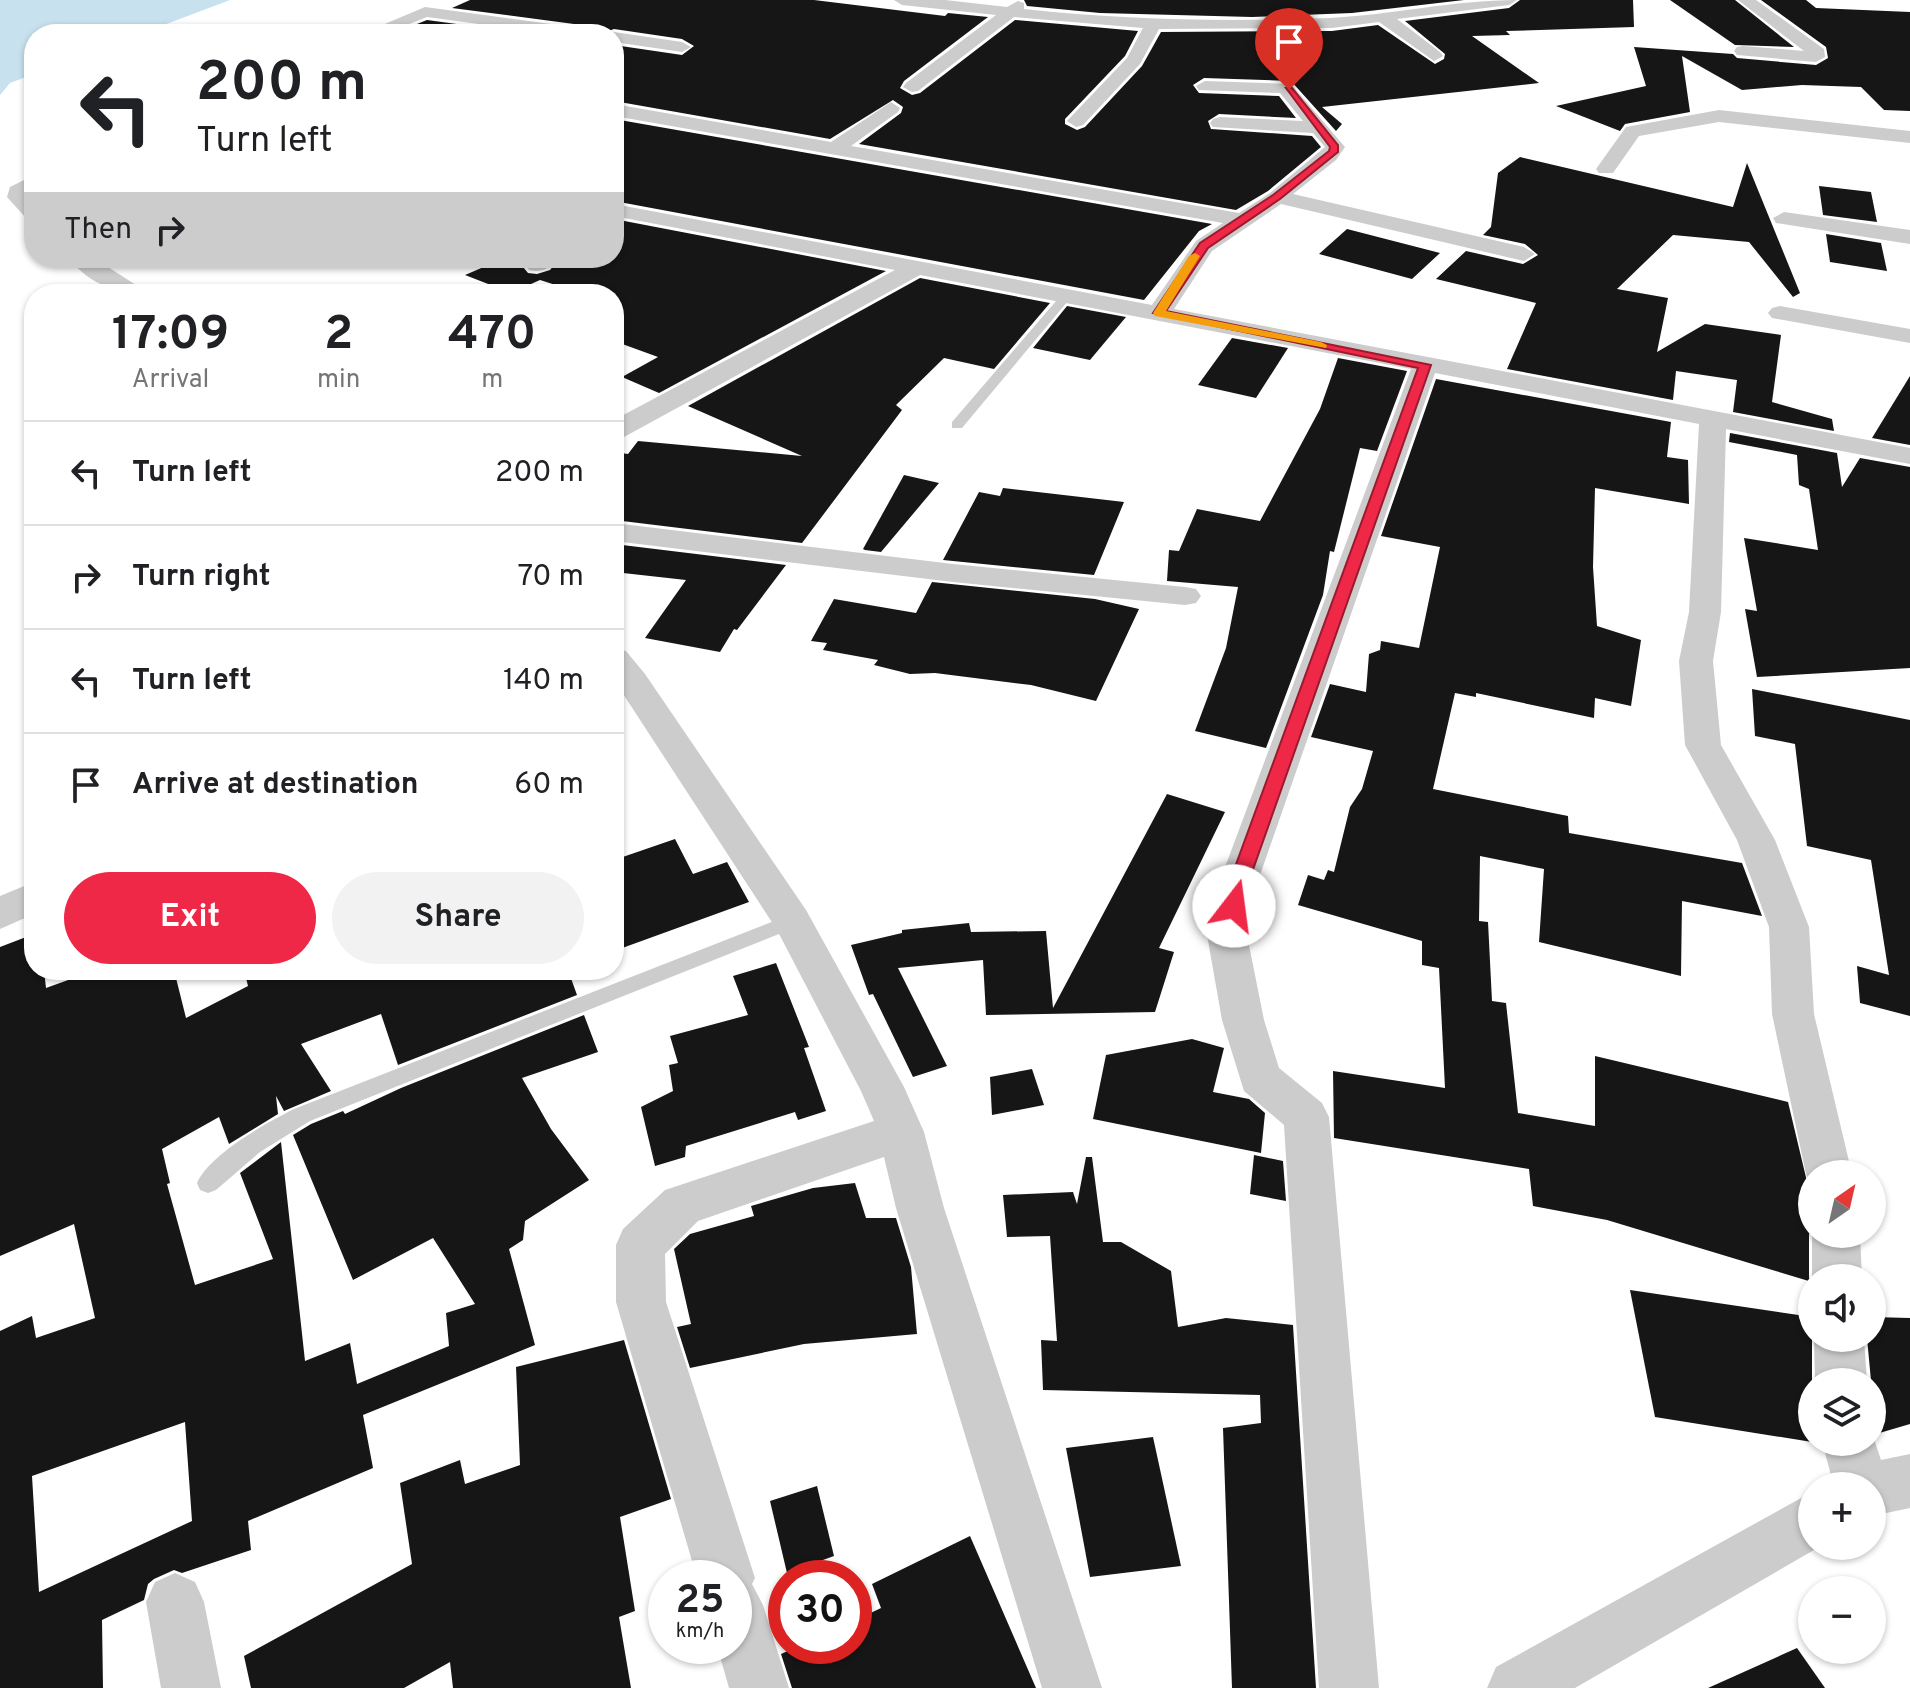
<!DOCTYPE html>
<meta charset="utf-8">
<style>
body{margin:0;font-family:Overpass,sans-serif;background:#f2f2f2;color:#202124;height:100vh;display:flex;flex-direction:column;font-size:30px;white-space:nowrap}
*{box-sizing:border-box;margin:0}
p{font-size:26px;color:#757577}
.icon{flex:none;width:44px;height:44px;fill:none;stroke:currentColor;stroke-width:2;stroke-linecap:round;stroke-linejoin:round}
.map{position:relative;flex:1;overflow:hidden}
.sheet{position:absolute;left:24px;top:284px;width:600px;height:696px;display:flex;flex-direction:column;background:#fff;border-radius:32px;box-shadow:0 2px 6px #0004}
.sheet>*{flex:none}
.banner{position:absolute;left:24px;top:24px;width:600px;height:244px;border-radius:32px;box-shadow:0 2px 6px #0004;background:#fff;color:#202124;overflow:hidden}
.needle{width:52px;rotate:34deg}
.tools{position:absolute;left:1798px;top:1160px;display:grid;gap:16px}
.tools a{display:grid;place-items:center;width:88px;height:88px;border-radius:50%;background:#fff;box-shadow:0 2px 6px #0004;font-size:40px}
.speed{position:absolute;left:648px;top:1560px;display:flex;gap:16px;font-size:40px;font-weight:700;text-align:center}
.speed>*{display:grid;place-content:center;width:104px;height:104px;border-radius:50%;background:#fff;box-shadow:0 2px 6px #0004;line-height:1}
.speed small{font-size:20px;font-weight:400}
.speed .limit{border:12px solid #d22;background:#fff;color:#111}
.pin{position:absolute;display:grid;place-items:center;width:68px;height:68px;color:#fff;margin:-82px -34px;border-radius:50% 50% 50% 0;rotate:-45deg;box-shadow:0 0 8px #0007}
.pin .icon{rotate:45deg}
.me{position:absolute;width:88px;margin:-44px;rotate:15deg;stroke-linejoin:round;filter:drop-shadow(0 0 6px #0008)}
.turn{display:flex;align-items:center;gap:28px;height:168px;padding:0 40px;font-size:36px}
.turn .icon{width:104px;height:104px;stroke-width:2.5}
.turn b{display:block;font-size:56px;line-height:68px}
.then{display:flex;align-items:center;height:76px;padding:0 40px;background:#0003;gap:16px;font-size:30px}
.eta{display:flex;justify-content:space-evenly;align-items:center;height:136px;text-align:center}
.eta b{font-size:48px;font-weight:700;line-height:56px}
.primary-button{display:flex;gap:16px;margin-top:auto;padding:16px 40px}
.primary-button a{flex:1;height:92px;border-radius:48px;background:#ef2847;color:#fff;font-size:32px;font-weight:700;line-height:92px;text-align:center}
.primary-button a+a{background:#f2f2f2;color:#202124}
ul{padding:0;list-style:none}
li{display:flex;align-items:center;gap:24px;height:104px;padding:0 40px;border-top:2px solid #e0e0e0}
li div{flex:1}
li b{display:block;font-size:30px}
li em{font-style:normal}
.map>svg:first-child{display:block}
.water{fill:#c7e2ee}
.building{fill:#161616;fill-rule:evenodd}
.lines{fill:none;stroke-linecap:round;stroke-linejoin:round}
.lane{fill:#ccc;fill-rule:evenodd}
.street{fill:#ccc;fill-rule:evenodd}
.route{fill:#ef2847;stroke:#9b1a2e;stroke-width:2}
.slow{fill:#f59e0b}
</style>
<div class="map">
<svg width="1910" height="1688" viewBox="0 0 1910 1688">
<rect width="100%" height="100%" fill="#fff"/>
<!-- water -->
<path class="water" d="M0,0h230l-90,34h-106v40l-24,9 -10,12z"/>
<!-- building -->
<g class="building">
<path d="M470,0h344l131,16 3,-3 40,4 -84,64 -4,7 12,7 8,-2 95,-73 123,11 -13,25 -60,63v5l12,6 8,-3 57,-61 19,-34 171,-1 46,-6 57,39 9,-5 1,-5 -40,-33 104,-13 11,-8h113l1,27 -128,4 4,4 -38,1 67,47 -217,24 20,17 -6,7 -45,-50 -87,-3 -11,7 6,8 80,3 17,22 -77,-4 -11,7 3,8 101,7 9,11 -53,44 -32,19 -377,-66 42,-31 2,-6 -10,-7 -63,39 -216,-38v-56l68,10 12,-9 -12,-7 -68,-10 -14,5 -11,-8 -137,-18z"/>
<path d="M1024,0h440l-112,13 -100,4 -152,-4 -73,-7z"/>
<path d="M1670,0h65l59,47 -59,-2z"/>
<path d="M1761,0h45l10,8 94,4v99l-26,-1 -23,-23 -59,-2 -60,5 -60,-34 8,56 -65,12 -5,7 -64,-25 90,-20 -12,-39 99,7 4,4 79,7 12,-7 -2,-11z"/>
<path d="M427,20l103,14h-138z"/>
<path d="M614,119l598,105 -13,7 -55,69 -530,-99z"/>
<path d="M1520,157l213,50 14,-44 53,130 -7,4 -44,-55 -76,-7 -56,54 51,9 -11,54 48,-28 76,11 -9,67 60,17 2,12 -101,-19 4,-32 -61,-9 -3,29 -166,-31 29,-66 -100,-24 30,-28 57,13 15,-9 -13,-11 -42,-9 8,-8 7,-54z"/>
<path d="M1819,186l52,6 6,30 -54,-7z"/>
<path d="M614,219l272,52 -227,122 -37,-16 36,-20 -44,-16v-47h-30l-44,-14 -29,13 -46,-18 28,-12 1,-5h34l-5,9 5,6 9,1 13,-4 10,-12h54z"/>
<path d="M1347,229l93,24 -28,26 -93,-25z"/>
<path d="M1826,234l55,9 6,28 -57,-9z"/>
<path d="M920,278l130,25 -56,66 -50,-11 -48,47 6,5 -100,133 -188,-23v-68l14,2 10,-13 164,15 -114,-50z"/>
<path d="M1067,306l59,11 -36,43 -57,-12z"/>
<path d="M1232,338l56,10 -32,50 -58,-13z"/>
<path d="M1338,358l69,13 -30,80 -17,-3 -26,104 -4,-1 -7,44 -57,153 -71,-17 31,-83 12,-61 -71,-6 2,-31 10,1 18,-42 63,12 60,-112z"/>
<path d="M1910,376v69l-38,-7z"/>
<path d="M1436,379l235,43 -4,35 21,3 1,44 -94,-16 -2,79 4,59 44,14 -10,66 -36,-8 -1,20 -118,-25v4l-21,-4 -22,96 135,27 1,17 173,30 20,53 -80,-15 -1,75 -142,-34 5,-73 -64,-13 -1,65 9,1 4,79 14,2 12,110 77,13v-70l193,46 21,88 3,41 -3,3v44l3,4 -205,-62 -74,-14 -4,-37 -195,-31 -1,-67 112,17 -6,-120 -17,-3v-24l-124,-36 10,-30 16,5 4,-10 6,2 16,-65 12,-18 11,-38 -62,-14 19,-53 36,8 3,-38 11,-4 1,-9 38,7 21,-101 -59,-11z"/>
<path d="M1730,433l107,20 5,34 18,-29 50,9v201l-153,9 -12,-68 12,2 -13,-73 74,12 -9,-61 -10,-4 -2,-30 -68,-13z"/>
<path d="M904,475l35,8 -58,69 -16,-2 -2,-1z"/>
<path d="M1003,488l121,14 -30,73 -151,-15 36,-68 21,4z"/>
<path d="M614,544l172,21 -49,65 -3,-1 -14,23 -75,-14 41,-58 -72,-8z"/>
<path d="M932,582l163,17 44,10 -43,92 -65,-16 -96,-12 -25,1 -36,-9 4,-5 -55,-10 4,-7 -16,-2 23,-42 82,14z"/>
<path d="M1752,689l158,31v296l-50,-13 -3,-37 32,9 -18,-115 -64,-14 -12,-102 -40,-8z"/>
<path d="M1167,794l58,18 -66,136 15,4 -19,60 -169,3 -3,-55 -85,8 49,98 -34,11 -40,-83 -4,1 -18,-50 51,-12v-3l67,-7 2,9 75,-1 7,77z"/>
<path d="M675,839l18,35 34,-12 22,40 -135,49v-91z"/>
<path d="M34,934v36h10l2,18 50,-18h78l12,48 62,-32 -4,-16h324l9,25 -179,70 -17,-51 -80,30 30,47 -47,20 -8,-15 2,18 -49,30 -10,-27 -57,32 8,34 -3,1 28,101 78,-26 -33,-86 41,-31 24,219 45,-18 7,41 92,-38 -3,-33 29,-9 -42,-66 -80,42 -60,-145 18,-11 32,-13 2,3 56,-26 183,-73 14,37 -76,26 29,51 38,51 -64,41 -2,19 -14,9 26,96 -172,70 10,53 -125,53 3,29 -69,23 -8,-3 -20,9 -6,5 -4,16 -42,20 1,68h-103v-357l32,-15 4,22 59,-20 -21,-94 -74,32v-309zM185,1422l7,99 -153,71 -7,-116z"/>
<path d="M776,963l33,84 -5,1 22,63 -28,9 -3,-8 -109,34 -1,11 -30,9 -14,-59 32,-16 -4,-26 9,-2 -8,-27 78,-21 -15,-39z"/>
<path d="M1192,1039l32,9 -11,44 36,7 16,14 -4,40 -168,-34 13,-64z"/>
<path d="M1032,1069l12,36 -52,10 -2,-38z"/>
<path d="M1254,1155l29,6 3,40 -36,-7z"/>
<path d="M1086,1157h6l11,85h18l50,29 7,56 48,-9 67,7 23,363h-84l-9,-260 38,-5 -1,-28 -217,-5 -2,-50 16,1 -7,-105 -43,1 -4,-42 70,-3 4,12z"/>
<path d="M855,1183l11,35h30l15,49 6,67 -113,10 -114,24 -13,-41 14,-3 -17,-75 16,-15 64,-18 -3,-10 62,-18z"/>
<path d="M1630,1290l182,27v125l-157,-25z"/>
<path d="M1872,1317l38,1v106l-34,10 -9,-96h5z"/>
<path d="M624,1340l47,159 -51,18 15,94 -16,6 12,71h-178l-3,-26 -46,26h-153l-7,-32 168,-92 -12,-81 60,-23 5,24 55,-19 -4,-98z"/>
<path d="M1153,1437l28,129 -91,11 -24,-129z"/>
<path d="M817,1486l17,70 -47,17 -17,-72z"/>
<path d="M970,1536l66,152h-244l-11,-34 18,-8h55v-25l27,-13 -9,-24z"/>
<path d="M1797,1648l28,40h-117z"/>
</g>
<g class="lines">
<!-- lane -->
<g class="lane">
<path d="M1063,293l10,2 -111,133h-10v-6z"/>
<path d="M792,914l7,2 2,5 -2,5 -489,195 -50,31 -44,38 -8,3 -8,-3 -3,-7c13,-29 69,-60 97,-74z"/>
</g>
<!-- street -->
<g class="street">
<path d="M894,0h51l62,7 11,-6 6,2v6c101,11 203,13 305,9 63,-3 124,-18 188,-18l-8,5 -112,14 43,33 3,4 -9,5 -55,-39 -47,6 -173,1 -19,35 -57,61 -7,2 -9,-6 60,-63 16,-30 -129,-11 -96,74 -6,1 -9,-5 3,-4 90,-68 -94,-10z"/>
<path d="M1738,0h18l68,49 1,8 -9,5 -79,-7 -3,-4 3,-4 6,-1 61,5z"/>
<path d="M425,7l164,22 8,5h-45l-125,-17 -43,17h-23z"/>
<path d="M614,32l68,10 9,5 -9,5 -68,-10v-8h-6z"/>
<path d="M1205,81l86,3 54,63 -9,13 -43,34 231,53 11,7 -11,7 -243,-57 -69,47 -38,58 736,139v16l-184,-35 -5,183 -8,49 8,84 54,95 34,87 5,87 38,160h-40v14l-6,-14 -34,-160 -3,-87 -32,-87 -52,-95 -6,-84 10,-49 10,-188 -264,-51 -176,505 -12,57 17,85 15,48 43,35 7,14 50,571h-60l-35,-563 -40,-34 -22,-71 -15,-85 14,-57 190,-509 -491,-94 -296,162 -10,2v-19l281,-150 -281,-54v-12l538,101 44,-64 27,-18 -609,-107v-12l217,38 60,-40 9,6 -2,4 -47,34 388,67 31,-20 55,-46 -12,-14 -100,-6 -3,-4 3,-4 7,-2 83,4 -23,-28 -81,-3 -3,-4z"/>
<path d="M1719,110l191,21v12l-191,-21 -80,14 -26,37h-14l-3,-4 30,-42z"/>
<path d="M34,175v15l-7,4 7,7v18l-8,-1 -19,-21 3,-10z"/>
<path d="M1784,212l126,18v14l-134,-21 -3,-5z"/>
<path d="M69,258h25l56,36c-32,0 -61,-9 -81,-36z"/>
<path d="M532,258h25c-7,11 -16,15 -28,12l-3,-5z"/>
<path d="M1780,306l130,23v14l-138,-25 -4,-5 4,-5z"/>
<path d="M614,523l339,41 232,23 11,2 5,7 -5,7 -11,2 -232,-23 -339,-41z"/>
<path d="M614,648l12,3 19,23 161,236 98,177 20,45 20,76 158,480h-60l-146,-480 -12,-51 -186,64 -33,33 1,48 89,276 -3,6 11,21 26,83h-60l-12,-42h17v-68h-37l-81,-276v-57l7,-16 42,-39 209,-69 -13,-30 -84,-161 -163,-250z"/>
<path d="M34,882v32l-34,15v-33z"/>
<path d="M1812,1234h48l2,44h-50z"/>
<path d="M1814,1338h50l3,44h-52z"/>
<path d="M1872,1433l9,27 29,-6v54l-38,8v-30h-38l-12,-44h50z"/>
<path d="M1812,1492v54h9l-246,142h-88l9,-21z"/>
<path d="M175,1573l20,9 9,20 17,86h-60l-15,-86 9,-20z"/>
</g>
</g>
<!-- route -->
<path class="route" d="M1286,88h6l46,57v7l-58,47 -72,49 -42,63 265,54 -181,513 -7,28 -9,8 -10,-8 7,-28 187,-510 -265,-55 47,-70 73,-48 56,-44 1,-4z"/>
<!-- slow -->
<path class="slow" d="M1195,253l5,3 -34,55 155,31 6,3 -1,3 -171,-32 -2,-3 36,-57z"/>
</svg>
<div class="tools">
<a><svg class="needle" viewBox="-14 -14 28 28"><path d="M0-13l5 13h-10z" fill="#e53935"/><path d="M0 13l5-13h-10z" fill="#757577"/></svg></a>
<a><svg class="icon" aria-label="sound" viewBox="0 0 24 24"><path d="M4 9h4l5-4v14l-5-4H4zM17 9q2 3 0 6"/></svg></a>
<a><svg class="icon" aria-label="layers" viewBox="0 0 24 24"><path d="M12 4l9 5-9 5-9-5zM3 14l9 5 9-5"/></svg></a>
<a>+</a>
<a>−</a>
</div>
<div class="speed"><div>25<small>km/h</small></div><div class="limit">30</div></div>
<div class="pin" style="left:1289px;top:90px;background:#d93025"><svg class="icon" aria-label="arrive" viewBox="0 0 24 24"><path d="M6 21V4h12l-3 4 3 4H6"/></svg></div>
<svg class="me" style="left:1234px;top:906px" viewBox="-20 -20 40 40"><circle r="19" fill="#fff"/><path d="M0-13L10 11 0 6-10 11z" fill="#ef2847"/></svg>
<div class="banner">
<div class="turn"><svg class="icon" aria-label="left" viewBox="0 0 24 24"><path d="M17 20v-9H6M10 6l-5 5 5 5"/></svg><div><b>200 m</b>Turn left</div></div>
<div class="then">Then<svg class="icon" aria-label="right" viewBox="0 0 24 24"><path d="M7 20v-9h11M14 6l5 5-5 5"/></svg></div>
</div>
<section class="sheet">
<div class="eta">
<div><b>17:09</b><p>Arrival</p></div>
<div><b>2</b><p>min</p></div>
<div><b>470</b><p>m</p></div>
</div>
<ul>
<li><svg class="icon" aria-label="left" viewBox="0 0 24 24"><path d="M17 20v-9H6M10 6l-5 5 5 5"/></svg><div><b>Turn left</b></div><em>200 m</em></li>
<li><svg class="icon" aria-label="right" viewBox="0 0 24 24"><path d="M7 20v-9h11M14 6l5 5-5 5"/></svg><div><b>Turn right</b></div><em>70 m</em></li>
<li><svg class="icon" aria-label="left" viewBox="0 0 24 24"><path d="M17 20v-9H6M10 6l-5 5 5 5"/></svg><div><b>Turn left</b></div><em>140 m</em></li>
<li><svg class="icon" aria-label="arrive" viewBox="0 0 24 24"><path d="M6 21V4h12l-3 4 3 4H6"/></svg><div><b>Arrive at destination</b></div><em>60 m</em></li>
</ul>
<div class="primary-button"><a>Exit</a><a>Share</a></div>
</section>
</div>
